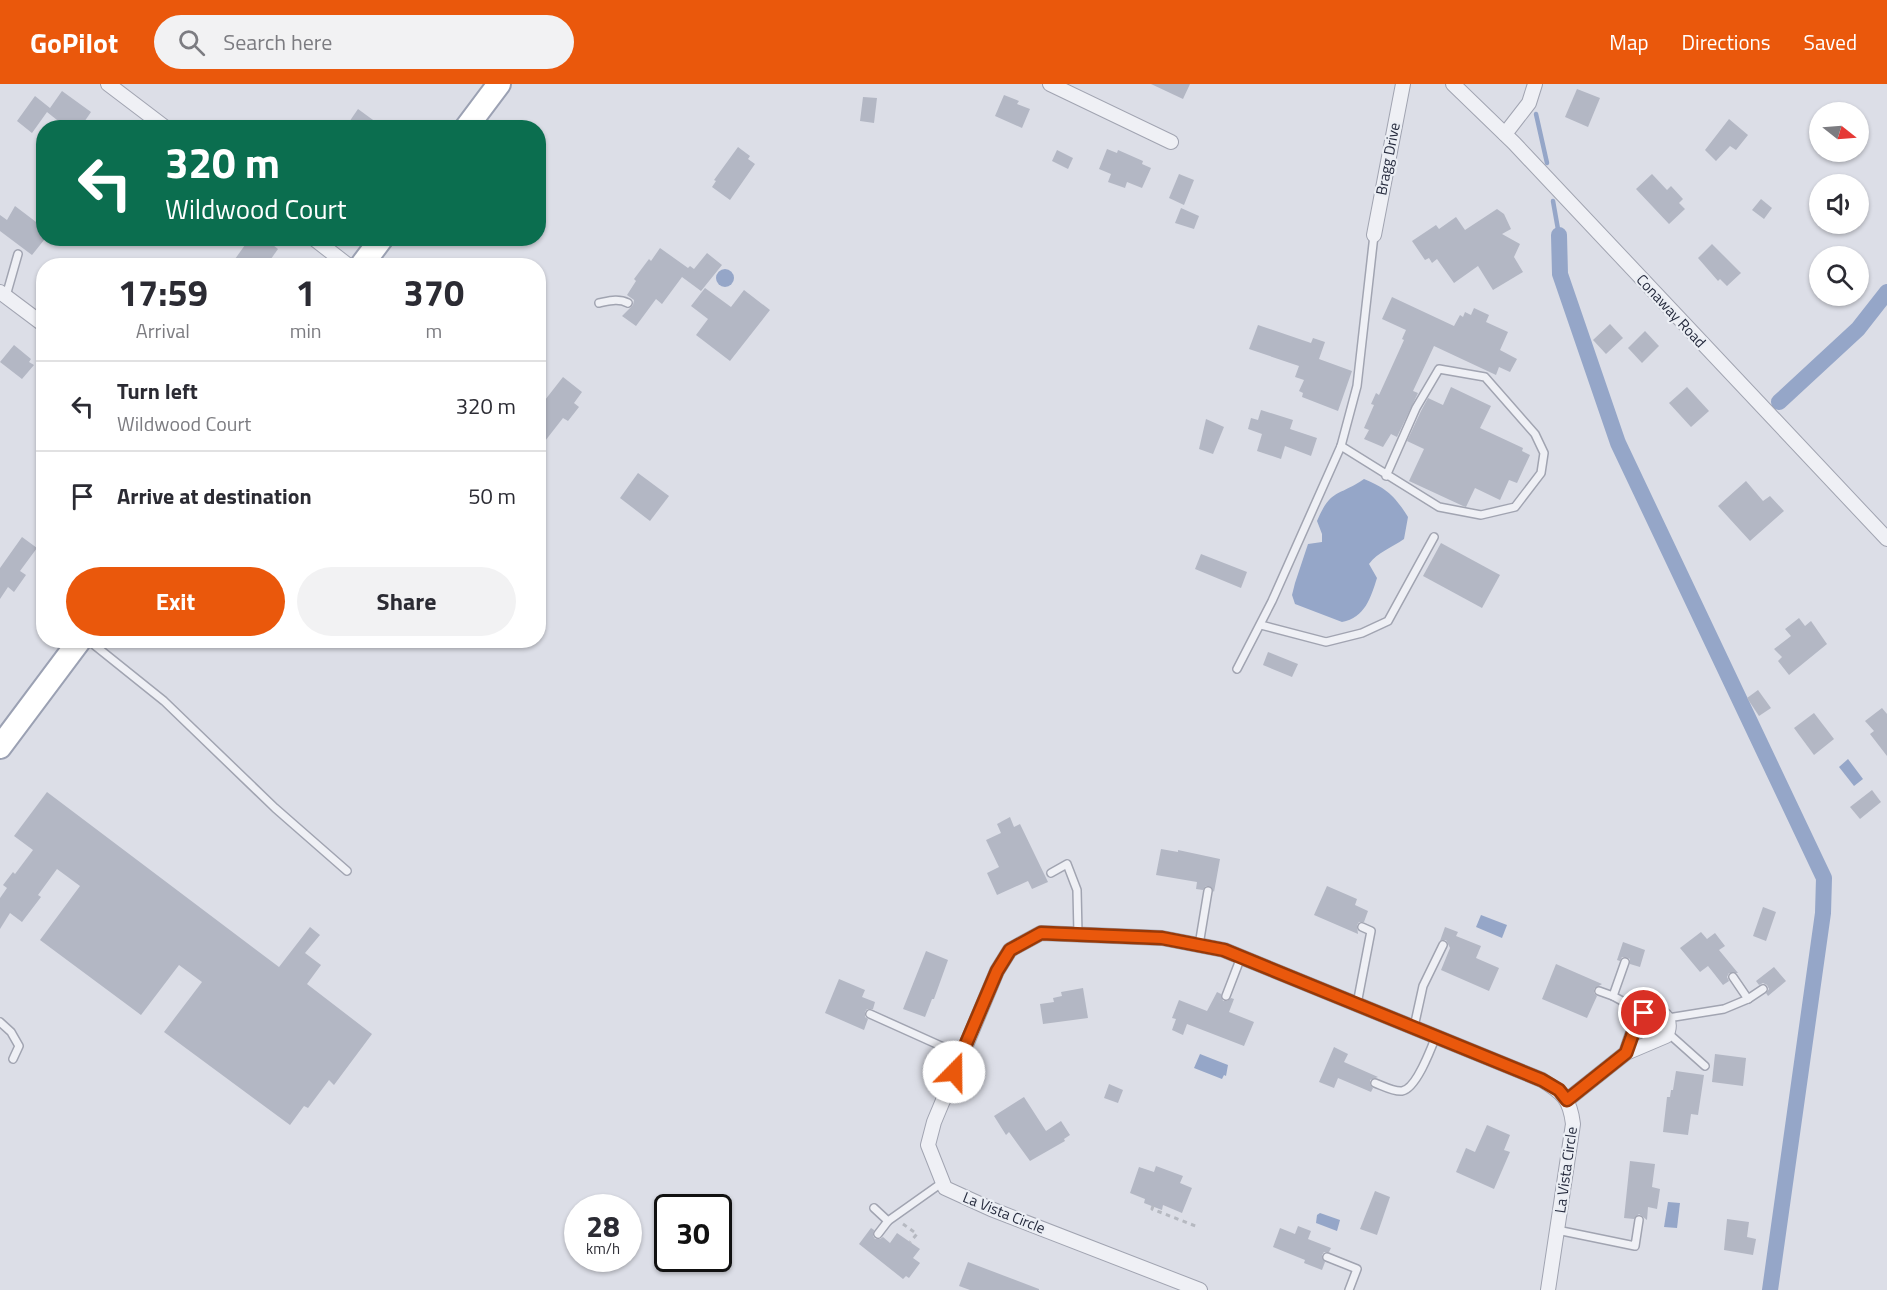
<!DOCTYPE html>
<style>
body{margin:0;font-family:"Titillium Web",sans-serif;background:#f2f2f3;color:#2b2b33;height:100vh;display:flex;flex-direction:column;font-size:22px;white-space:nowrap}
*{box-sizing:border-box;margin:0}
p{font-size:20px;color:#7c7c81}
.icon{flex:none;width:33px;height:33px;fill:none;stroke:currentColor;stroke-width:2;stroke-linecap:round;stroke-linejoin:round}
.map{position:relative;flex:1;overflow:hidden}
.side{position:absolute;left:36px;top:174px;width:510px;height:390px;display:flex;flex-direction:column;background:#fff;border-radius:24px;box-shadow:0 2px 4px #0004}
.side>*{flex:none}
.banner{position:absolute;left:36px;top:36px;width:510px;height:126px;border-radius:24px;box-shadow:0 2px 4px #0004;background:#0b6e4f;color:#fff;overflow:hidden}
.needle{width:39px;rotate:107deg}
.controls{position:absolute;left:1809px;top:18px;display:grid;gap:12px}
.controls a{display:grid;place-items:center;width:60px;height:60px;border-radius:50%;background:#fff;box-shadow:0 2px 4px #0004;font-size:30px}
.speed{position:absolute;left:564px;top:1110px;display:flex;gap:12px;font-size:30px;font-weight:700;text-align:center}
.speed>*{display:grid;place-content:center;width:78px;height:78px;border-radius:50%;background:#fff;box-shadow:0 2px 4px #0004;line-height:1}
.speed small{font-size:15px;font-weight:400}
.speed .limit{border:3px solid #111;border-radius:9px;background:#fff;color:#111}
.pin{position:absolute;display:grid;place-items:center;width:51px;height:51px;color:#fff;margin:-26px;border:3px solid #fff;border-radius:50%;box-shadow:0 2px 6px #0007}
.me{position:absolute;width:66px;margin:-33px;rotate:22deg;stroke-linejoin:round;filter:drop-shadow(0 0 4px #0008)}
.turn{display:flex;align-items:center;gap:21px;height:126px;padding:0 30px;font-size:27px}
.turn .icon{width:78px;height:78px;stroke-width:2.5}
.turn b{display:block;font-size:42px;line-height:51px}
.eta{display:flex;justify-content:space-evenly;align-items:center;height:102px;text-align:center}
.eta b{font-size:36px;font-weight:700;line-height:42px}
.button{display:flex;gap:12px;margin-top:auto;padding:12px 30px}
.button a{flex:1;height:69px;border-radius:36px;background:#ea580c;color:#fff;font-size:24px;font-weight:700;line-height:69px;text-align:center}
.button a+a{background:#f2f2f3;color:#2b2b33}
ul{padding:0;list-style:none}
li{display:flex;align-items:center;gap:18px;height:90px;padding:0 30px;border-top:2px solid #e1e1e2}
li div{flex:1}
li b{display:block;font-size:22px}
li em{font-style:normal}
header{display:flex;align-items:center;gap:36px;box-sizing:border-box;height:84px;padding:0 30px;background:#ea580c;color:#fff}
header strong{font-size:28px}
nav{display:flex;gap:33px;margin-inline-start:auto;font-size:21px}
.search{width:420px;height:54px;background:#f2f2f3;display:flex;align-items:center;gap:15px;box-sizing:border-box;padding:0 21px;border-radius:33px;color:#7c7c81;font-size:22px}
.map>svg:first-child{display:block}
.water{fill:#95a6c8}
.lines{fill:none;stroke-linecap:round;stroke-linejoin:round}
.stream{stroke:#95a6c8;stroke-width:4.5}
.canal{stroke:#95a6c8;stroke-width:16}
.building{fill:#b3b7c4}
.service-casing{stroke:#a1a4b1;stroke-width:10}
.minor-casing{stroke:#a1a4b1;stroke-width:16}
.primary-casing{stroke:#9ba1b3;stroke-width:26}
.path{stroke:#b6b9c1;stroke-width:3;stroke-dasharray:4.5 4.5;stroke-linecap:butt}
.service{stroke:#eff0f5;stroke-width:7}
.minor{stroke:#eff0f5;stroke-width:14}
.primary{stroke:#fff;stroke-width:22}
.route-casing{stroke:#983908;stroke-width:15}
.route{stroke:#ea580c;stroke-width:10}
.labels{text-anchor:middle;stroke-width:4.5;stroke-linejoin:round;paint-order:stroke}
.street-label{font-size:15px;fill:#252a3d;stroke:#ebeef4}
</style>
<header>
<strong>GoPilot</strong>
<div class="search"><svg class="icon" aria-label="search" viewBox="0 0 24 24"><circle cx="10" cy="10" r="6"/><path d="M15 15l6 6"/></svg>Search here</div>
<nav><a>Map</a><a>Directions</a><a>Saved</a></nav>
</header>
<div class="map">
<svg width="1887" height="1206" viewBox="0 0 1887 1206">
<rect width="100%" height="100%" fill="#dcdee7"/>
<!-- water -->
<g class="water">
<circle cx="725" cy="194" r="9"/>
<path d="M1364,395c22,9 31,17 44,38l-4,22c-13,9 -26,13 -35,25l8,14c-6,19 -12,40 -35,44l-47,-18 -3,-9 3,-12 13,-39 14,-2v-8l-5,-13c14,-33 21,-24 47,-42z"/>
<path d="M1848,675l15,20 -9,7 -15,-19z"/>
<path d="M1481,831l26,10 -5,13 -26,-11z"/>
<path d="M1200,970l28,11 -2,11 -2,-1 -2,4 -28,-11z"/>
<path d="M1668,1118l12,1 -3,25 -13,-1z"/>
<path d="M1320,1129l20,7 -3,11 -21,-8 1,-8z"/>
</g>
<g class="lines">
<!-- stream -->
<g class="stream">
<path d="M1536,30l11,49"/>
<path d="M1553,117l6,34"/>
</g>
<!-- canal -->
<g class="canal">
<path d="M1559,151l1,39 58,169 206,435 -1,35 -53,377"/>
<path d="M1779,318l79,-73 29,-37"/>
</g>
</g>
<!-- building -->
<g class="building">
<path d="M1151,0h39l-7,15z"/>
<path d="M1577,5l23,9 -12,29 -23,-10z"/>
<path d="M62,7l29,21 -11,16h-13l-20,-16 -15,21 -15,-12 18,-25 15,12z"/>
<path d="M1004,11l15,6 -2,3 13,5 -8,19 -27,-12z"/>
<path d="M863,13l14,1 -3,25 -14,-2z"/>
<path d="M358,25l26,19h-39z"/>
<path d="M1729,35l19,16 -12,15 -6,-4 -14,15 -11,-11z"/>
<path d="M738,63l12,9 -2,3 7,5 -25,36 -18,-13 4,-6 -2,-1z"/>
<path d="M1107,65l10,4 1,-3 25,11 -1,3 9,4 -9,20 -15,-6 -2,6 -17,-6 3,-8 -12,-5z"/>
<path d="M1057,66l16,8 -5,11 -16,-8z"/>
<path d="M1179,90l15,6 -10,25 -15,-7z"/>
<path d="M1652,90l15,16 4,-4 12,13 -4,4 6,6 -16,15 -33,-35z"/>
<path d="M1761,115l11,9 -8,11 -12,-9z"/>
<path d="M15,122l29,22v12l-12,15 -32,-24v-16l7,5z"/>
<path d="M1181,124l18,8 -5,13 -19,-6z"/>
<path d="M1497,125l7,5 7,15 -9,5 18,10 -6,13 9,15 -30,18 -15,-24 -24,17 -17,-24 -5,4 -3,-5 -4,2 -13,-19 24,-16 3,4 17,-12 9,13z"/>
<path d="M250,154h14l14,11 -12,17h-36z"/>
<path d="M1712,160l29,29 -14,13 -7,-7 -2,2 -20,-23z"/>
<path d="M660,164l28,20 2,-2 4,3 13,-16 15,12 -21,26 -19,-14 -20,27 -6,-5 -20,27 -14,-10 11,-11 1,-5 -7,-5 9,-14 -2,-2 15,-20 2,2z"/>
<path d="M705,204l26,19 13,-17 26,20 -40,51 -34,-26 12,-16 -17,-13z"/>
<path d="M1392,213l62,29 6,-11 3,2 2,-5 6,3 3,-7 15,7 -3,7 22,10 -8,18 17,9 -7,13 -11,-5 -3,8 -62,-29 -21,45 5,2 -21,44 -6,-3 -8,13 -19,-8 5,-9 -5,-2 10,-23 -3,-1 5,-11 3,2 25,-55 -2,-1 4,-9 -24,-11z"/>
<path d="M1610,240l13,14 -17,16 -13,-14z"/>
<path d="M1258,241l53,18 2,-5 12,4 -6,17 33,12 -14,40 -36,-14 1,-4 -4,-2 5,-11 -9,-3 4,-11 -50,-17z"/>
<path d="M1645,247l14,15 -17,17 -14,-15z"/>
<path d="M14,261l17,14 -2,3 5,3 -12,14 -22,-17z"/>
<path d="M563,293l19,15 -8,11 5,4 -11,14 -5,-3 -25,32v-41z"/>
<path d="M1451,303l40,19 -11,22 43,20 -1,3 8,4 -13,28 -8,-3 -9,20 -25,-12 -9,19 -3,-1 -54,-25 15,-32 -17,-8 14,-30 7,-13 15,7z"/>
<path d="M1687,303l22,24 -18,16 -22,-24z"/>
<path d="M1261,326l32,10 -3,9 27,9 -6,18 -26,-10 -4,13 -24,-8 5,-17 -14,-5 3,-11 7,2z"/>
<path d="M1206,335l18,8 -11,27 -14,-5z"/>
<path d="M638,389l31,23 -19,25 -30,-23z"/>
<path d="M1746,397l17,20 7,-5 14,15 -34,30 -32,-35z"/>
<path d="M22,453l15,11 -17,23 6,4 -12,17 -6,-5 -8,12v-31z"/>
<path d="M1441,459l59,32 -18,33 -59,-32z"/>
<path d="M1201,470l46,18 -6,16 -46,-19z"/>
<path d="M1799,534l6,8 6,-5 16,23 -38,31 -11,-14 4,-4 -8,-8 17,-13 -6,-7z"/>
<path d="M1268,568l30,12 -6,13 -29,-12z"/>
<path d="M1758,606l13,18 -12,8 -12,-18z"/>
<path d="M1882,624l5,6v42l-17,-22 4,-3 -9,-10z"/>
<path d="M1814,629l20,26 -20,16 -20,-27z"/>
<path d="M1872,706l9,12 -21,17 -10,-12z"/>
<path d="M47,708l232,175 31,-40 10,8 -15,18 16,12 -14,19 65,50 -38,51 -5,-5 -21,28 -4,-2 -14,19 -126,-93 38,-50 -23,-17 -38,50 -101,-75 40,-54 -23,-17 -19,26 3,2 -19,25 -12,-9 -10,16v-31l7,-10 -4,-3 10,-13 2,2 18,-24 -19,-14z"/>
<path d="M1010,733l4,10 6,-3 28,58 -16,7 -4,-8 -31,14 -10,-22 12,-6 -13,-27 15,-7 -4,-9z"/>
<path d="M1161,765l17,3v-2l42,9 -6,33 -5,-6h-3l-3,4 -7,-1 1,-7 -41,-7z"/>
<path d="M1327,802l30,13 -2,6 13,6 -4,11h-5l-2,3 1,9 -44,-19z"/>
<path d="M1763,823l13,5 -10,29 -13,-5z"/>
<path d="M1445,843l13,5 -2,4 25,10 -5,12 23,10 -10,23 -48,-21 9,-22 -4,-8 -6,1z"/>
<path d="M1701,848l6,7 8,-6 10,13 -6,4 19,23h-9l-2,4 2,4 -6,4 -15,-19 -8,6 -20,-24z"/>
<path d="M1623,858l22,8 -5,17 -10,-3v-5l-4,-2h-4l-2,4 -3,-1z"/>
<path d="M926,867l22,9 -14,39h-2l-7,18 -22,-8z"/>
<path d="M1556,880l46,20 -8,5v4l3,3 -10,22 -45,-19z"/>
<path d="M1774,883l12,14 -18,15 -2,-3 3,-4 -2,-4 -4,-2 -4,2 -3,-4z"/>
<path d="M839,895l26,11 -3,7 13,5 -2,7h-6l-2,3v5l3,2 -4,11 -39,-17z"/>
<path d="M1083,904l5,30 -45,6 -3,-20 14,-2 -1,-4 9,-2 -1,-4z"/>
<path d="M1217,908l4,2 2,7h4l4,-3 3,1 -5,13 25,10 -10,24 -57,-22 -4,11 -11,-5 4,-11 -4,-1 7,-18 28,11z"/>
<path d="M1334,963l14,7 -4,8 34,15 -8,3v4l3,4 -2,4 -33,-14 -4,10 -15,-6z"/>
<path d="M1715,970l31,4 -3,28 -31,-4z"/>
<path d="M1676,987l28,4 -6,40 -7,-1 -3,21 -25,-3 4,-35h3l1,-7h2z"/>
<path d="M1109,1000l14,6 -5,13 -14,-5z"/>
<path d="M1024,1013l22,34 15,-10 9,14 -6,4 1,2 -35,20 -21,-29 -3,3 -12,-19z"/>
<path d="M1487,1041l23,10 -6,15 6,2 -16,37 -38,-17 10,-24 9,4z"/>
<path d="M1630,1077l25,3 -3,23 8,2 -3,20 -9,-2 -1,13 -8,-6 -5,5 -10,-1z"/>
<path d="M1156,1082l27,10 -3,7 12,5 -10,25 -19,-8 -1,5 -18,-7 1,-4 -15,-6 9,-26 15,5z"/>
<path d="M1375,1107l15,6 -13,38 -17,-6z"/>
<path d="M1727,1135l22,3 -2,15 9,2 -3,16 -29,-5z"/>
<path d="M1298,1142l13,5 -3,8 23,9 -2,4h-5l-2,3 3,7 -3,8 -18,-7 1,-3 -32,-13 7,-19 15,6z"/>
<path d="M871,1144l3,2 -1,6 2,3h5l3,-2 7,6 7,-10 23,16 -7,9 7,5 -11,15 -3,-2 -3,3 -44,-35z"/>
<path d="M968,1178l71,27v1h-69l-11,-4z"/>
</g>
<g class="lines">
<defs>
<g id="service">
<path d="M6,212l12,-42"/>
<path d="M599,219c10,-2 19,-5 29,0"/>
<path d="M1341,362l98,61 42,8 34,-8 26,-34 3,-20 -9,-19 -50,-57 -46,-8 -23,39 -30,68"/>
<path d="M1261,541l65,17 36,-9 26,-12 46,-84"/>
<path d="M88,556l76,61 111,107 72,63"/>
<path d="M1237,585l35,-68 69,-155 16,-60 17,-151"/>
<path d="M1051,789l16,-9 10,26 1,44"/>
<path d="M1199,861l9,-54"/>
<path d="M1625,878l-12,34 31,17"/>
<path d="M1599,907l14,5"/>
<path d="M1226,912l15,-39"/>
<path d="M1748,915l15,-10"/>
<path d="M1357,920l14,-73 -9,-4"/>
<path d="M870,930l91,41"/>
<path d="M1668,934l56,-9 24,-10 -15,-22"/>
<path d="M0,938l11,10 8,14 -6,13"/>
<path d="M1414,943l9,-41 20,-41"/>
<path d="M1668,949l37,33"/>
<path d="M1375,999c8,3 19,9 27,8 14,-2 29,-42 34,-55"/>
<path d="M874,1124l14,13 55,-39"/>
<path d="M1557,1146l78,16 4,-26"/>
<path d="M878,1150l10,-13"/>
<path d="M1327,1173l30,12 -8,21"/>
</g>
<g id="minor">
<path d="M108,0l58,44"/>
<path d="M1050,0l121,58"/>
<path d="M1453,0l61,59 373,396"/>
<path d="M1505,50l24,-31 6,-19"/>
<path d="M1374,151l29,-151"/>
<path d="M313,154l36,28"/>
<path d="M0,208l44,33"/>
<path d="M1567,1016l59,-47 40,-17c7,-14 0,-24 -15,-27 -16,9 -19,28 -25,44"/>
<path d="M1200,1206l-209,-81 -46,-21 -17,-43 6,-23 63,-151 13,-21 31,-17 121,5 62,12 318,130c21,13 28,19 31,44l-25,166"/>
</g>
<g id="primary">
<path d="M466,44l33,-44"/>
<path d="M361,182l21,-28"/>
<path d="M0,663l80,-107"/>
</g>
</defs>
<!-- service casing -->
<use href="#service" class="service-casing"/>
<!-- minor casing -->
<use href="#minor" class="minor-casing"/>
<!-- primary casing -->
<use href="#primary" class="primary-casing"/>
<!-- path -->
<g class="path">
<path d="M1153,1122l-1,3 46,18"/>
<path d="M903,1140l14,10 -7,8"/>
</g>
<!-- service -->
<use href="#service" class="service"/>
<!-- minor -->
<use href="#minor" class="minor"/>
<!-- primary -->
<use href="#primary" class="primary"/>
</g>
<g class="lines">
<defs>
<path id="route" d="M954,988l43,-101 13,-21 31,-17 121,5 62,12 318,130 17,10 8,10 59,-47 11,-31 7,-9"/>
</defs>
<!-- route casing -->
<use href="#route" class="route-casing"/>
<!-- route -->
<use href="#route" class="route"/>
</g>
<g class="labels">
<!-- street labels -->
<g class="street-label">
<text transform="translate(1388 75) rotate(-79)" y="5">Bragg Drive</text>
<text transform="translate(1671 227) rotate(47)" y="5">Conaway Road</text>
<text transform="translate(1566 1086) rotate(-82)" y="5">La Vista Circle</text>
<text transform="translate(1004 1129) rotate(22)" y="5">La Vista Circle</text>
</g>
</g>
</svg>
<div class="controls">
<a><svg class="needle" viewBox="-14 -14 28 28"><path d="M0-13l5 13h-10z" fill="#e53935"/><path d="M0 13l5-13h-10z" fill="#7c7c81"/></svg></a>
<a><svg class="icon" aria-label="sound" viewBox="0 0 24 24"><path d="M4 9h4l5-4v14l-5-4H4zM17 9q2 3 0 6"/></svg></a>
<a><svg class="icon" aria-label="search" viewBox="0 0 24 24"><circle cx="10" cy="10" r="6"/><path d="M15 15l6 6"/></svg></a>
</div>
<div class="speed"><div>28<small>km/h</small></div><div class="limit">30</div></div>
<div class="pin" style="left:1644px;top:929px;background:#d93025"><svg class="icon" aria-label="arrive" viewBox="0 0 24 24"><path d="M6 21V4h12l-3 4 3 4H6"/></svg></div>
<svg class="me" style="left:954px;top:988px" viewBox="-20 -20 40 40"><circle r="19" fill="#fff"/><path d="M0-13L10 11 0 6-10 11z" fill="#ea580c"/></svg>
<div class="banner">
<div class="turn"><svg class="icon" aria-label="left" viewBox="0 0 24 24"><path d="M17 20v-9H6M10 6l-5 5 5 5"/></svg><div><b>320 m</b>Wildwood Court</div></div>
</div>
<section class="side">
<div class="eta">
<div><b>17:59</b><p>Arrival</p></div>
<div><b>1</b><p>min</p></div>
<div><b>370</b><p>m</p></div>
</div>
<ul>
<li><svg class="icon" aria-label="left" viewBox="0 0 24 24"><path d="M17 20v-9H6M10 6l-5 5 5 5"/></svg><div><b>Turn left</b><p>Wildwood Court</p></div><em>320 m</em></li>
<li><svg class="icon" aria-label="arrive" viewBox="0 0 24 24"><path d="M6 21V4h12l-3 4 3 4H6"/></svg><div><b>Arrive at destination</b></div><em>50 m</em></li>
</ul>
<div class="button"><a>Exit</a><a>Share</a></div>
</section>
</div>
